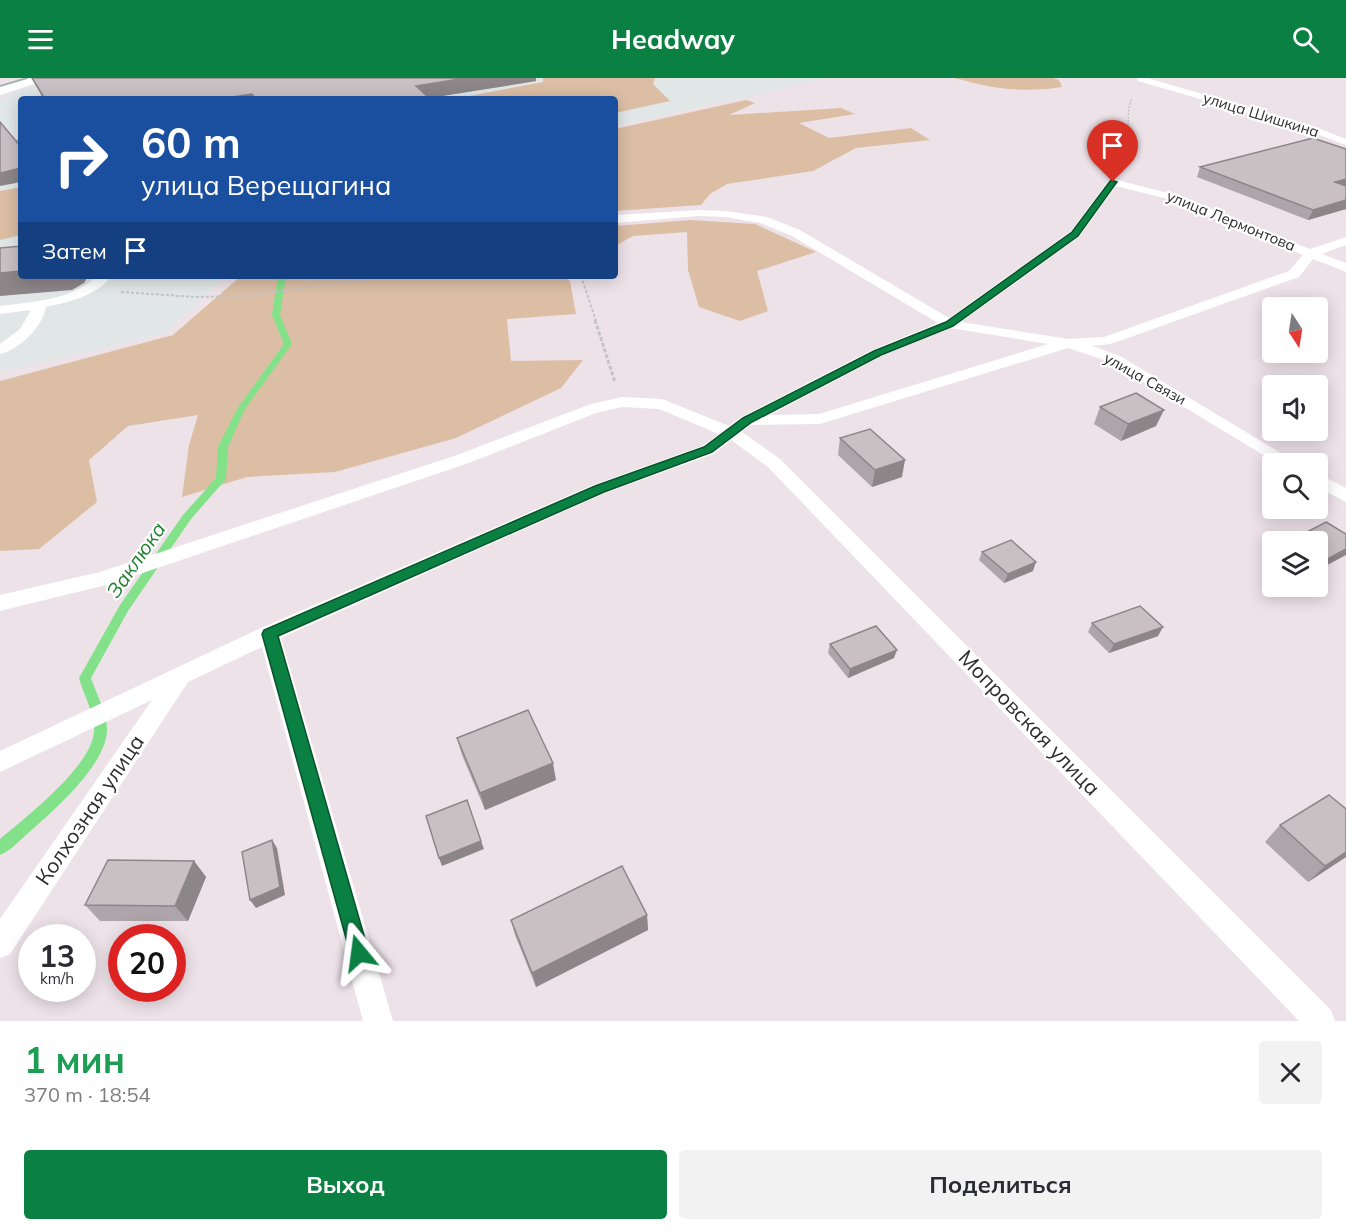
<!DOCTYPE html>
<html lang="ru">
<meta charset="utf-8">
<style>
body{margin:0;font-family:Mulish,sans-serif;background:#f2f2f3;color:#2b2b33;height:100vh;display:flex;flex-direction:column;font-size:22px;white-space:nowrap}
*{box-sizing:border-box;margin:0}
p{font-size:20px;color:#7c7c81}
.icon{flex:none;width:33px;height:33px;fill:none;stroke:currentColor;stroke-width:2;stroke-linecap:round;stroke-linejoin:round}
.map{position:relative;height:943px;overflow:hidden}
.details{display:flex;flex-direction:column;background:#fff;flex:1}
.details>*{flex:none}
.guide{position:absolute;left:18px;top:18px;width:600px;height:183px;border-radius:6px;box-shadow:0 3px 15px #0003;background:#1a4fa0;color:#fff;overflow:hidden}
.needle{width:39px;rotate:168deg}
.buttons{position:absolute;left:1262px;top:219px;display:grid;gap:12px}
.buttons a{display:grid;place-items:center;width:66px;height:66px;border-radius:6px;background:#fff;box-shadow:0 3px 15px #0003;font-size:30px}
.speed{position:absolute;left:18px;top:846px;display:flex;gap:12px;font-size:30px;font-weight:700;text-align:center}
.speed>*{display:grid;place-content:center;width:78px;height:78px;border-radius:50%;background:#fff;box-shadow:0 3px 15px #0003;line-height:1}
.speed small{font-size:15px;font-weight:400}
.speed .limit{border:9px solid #d22;background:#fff;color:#111}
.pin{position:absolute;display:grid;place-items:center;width:51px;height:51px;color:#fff;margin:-62px -26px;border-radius:50% 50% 50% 0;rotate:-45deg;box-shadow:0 0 6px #0007}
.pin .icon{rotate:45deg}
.me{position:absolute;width:66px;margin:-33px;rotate:344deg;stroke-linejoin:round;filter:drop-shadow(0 0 4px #0008)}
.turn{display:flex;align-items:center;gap:21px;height:126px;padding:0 24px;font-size:27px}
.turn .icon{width:78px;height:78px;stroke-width:2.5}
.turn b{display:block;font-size:42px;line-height:51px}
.then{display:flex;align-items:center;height:57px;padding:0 24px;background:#0003;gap:12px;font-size:22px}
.round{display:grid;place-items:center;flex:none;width:63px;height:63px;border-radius:6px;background:#f2f2f3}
.headline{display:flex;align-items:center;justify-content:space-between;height:102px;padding:0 24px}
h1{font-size:36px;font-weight:700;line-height:45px;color:#1e9e55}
.primary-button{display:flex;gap:12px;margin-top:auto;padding:12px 24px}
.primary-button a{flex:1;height:69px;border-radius:6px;background:#0b8043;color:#fff;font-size:24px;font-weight:700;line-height:69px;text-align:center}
.primary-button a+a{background:#f2f2f3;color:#2b2b33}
header{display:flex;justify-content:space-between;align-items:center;height:78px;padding:0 24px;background:#0b8043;color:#fff;font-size:27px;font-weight:700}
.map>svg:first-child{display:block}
.industrial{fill:#e1e6e6}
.green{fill:#dcbea5}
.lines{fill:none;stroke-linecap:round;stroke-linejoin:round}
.stream{fill:#82e189;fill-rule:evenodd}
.path-far2{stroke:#c4c4c4;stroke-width:1.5;stroke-dasharray:2 1.5;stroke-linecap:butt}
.path-far1{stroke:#c4c4c4;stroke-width:2;stroke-dasharray:3 2;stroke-linecap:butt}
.path{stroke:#c4c4c4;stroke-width:3;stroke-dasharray:4 2;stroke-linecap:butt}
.lane{fill:#fff;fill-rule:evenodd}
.street{fill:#fff;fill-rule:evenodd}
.rail{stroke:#a5b5af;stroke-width:2}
.wall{fill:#ada5a9}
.shaded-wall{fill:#8d8689}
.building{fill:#c9c0c4;stroke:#8d8689;stroke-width:1.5}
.route{fill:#0b8043;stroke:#07532c;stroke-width:1.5}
.labels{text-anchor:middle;stroke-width:4.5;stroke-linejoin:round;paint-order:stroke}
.far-street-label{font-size:15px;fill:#2d2d2d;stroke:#fff}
.water-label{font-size:20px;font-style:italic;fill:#1e822c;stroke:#fff}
.near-street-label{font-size:21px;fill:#2d2d2d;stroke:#fff}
</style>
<header><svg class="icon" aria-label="menu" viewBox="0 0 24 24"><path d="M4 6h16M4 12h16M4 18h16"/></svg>Headway<svg class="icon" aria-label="search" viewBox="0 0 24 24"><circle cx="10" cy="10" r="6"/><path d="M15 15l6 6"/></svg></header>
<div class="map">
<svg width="1346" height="943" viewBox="0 0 1346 943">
<rect width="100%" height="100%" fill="#ede2e8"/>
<!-- industrial -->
<path class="industrial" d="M56,0h773l-214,48v-27h-594v177h206l-64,58 -163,38v-273l22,-12z"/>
<!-- green -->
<g class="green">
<path d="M543,0h112l-2,6 17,17 -55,12v-14h-162l90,-17z"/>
<path d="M955,0h98l6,2 3,7c-39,6 -69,2 -107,-9z"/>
<path d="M746,22l9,3 -26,12 112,-7 14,6 -56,9 30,15 82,-10 19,12 -74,8 -43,23 -86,13 -17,10 -9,11 -86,6v-82z"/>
<path d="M21,109v48l-21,5v-49z"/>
<path d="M691,142l64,4 61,28 -59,19 11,40 -28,10 -41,-14 -11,-37 -1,-38 -54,4 -18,10v-20z"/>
<path d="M241,198h321l8,5 6,33 -69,5 4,42 72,-1 -22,28 -105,50 -121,34 -88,5 -65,20 7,-52 9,-30 -70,11 -39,34 8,42 -58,47 -39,2v-170l173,-46z"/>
</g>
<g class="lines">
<!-- stream -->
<path class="stream" d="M278,198h8l-6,39 12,29 -47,65 -17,38 -2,32 -35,40 -63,92 -37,67c5,15 17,38 16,53 -2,36 -56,82 -81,104 -8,7 -16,16 -26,20v-16c26,-22 91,-72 94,-107 2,-15 -11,-39 -15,-54l41,-73 63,-90 33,-37 2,-31 19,-38 47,-65 -12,-29z"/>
<!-- path-far2 -->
<path class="path-far2" d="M1126,86l3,-58 3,-8"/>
<!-- path-far1 -->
<g class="path-far1">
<path d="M581,198l15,45"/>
<path d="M121,214l74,5 47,-1 152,-20"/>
</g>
<!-- path -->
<path class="path" d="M595,242l20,62"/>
<!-- lane -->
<g class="lane">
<path d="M1137,0h10l163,47 36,14v6l-42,-16 -166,-48z"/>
<path d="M1113,101l63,16 134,54 36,-12v8l-24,9 24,9v9l-33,-13 -14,18 -188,67 -19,2 28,10 179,108h-21l-168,-102 -42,-14 -248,76 -69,1 -9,7 38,27 551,551 4,11h-36l-531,-554 -37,-27 -17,14 -109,39 -324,145 112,383h-30l-101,-374 -74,35 -178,272 -10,4v-39l152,-219 -152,72v-21l261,-123 332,-143 109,-39 17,-12 -60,-25 -37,-2 -26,6 -127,50 -359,121 -110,27v-16l100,-23 357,-117 134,-51 31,-7 40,2 67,27 12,-9 131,-67 66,-27 -146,-87 -32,-13 -34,-6 -28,-1 -83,7v-8l83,-5 28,1 41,6 33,13 149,88 122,-87 38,-51zM1116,108l52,13 135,56 -14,16 -185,66 -36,2 -107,-17 118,-85zM950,250l98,16 -229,70 -49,1 112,-59z"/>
<path d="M97,198h15c-16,20 -42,26 -66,31 -4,21 -26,42 -46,47v-10l20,-15 11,-19 -31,4v-8c32,-4 73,-6 97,-30z"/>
<path d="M1317,395l29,15v14l-29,-15z"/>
</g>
<!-- street -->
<path class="street" d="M25,0h21l-2,3 -44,14v-9z"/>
<!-- rail -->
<g class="rail">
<path d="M0,8l27,-8"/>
<path d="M0,66l21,-4"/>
</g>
</g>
<!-- wall -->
<g class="wall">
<path d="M32,0l504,3 -107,17 1,1h-387z"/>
<path d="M1346,71v60l-38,11 -111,-43 3,-10z"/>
<path d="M1100,329l56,19 -35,15 -27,-17z"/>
<path d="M840,360l62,39 -30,10 -34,-32z"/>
<path d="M1346,456l-28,36 -1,-1v-27h-26l1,-2z"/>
<path d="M982,474l51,19 -29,12 -25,-23z"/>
<path d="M1092,545l66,13 -49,17 -21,-21z"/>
<path d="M830,566l64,14 -46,20 -20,-25z"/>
<path d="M457,660l99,42 -71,30 -23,-55z"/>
<path d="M1280,747l66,32 -38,25 -43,-40z"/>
<path d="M194,783l12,16 -18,44h-88l-15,-16z"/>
<path d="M647,837l1,15 -112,57 -21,-52 -4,-15z"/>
</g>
<!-- shaded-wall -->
<g class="shaded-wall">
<path d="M466,0h70v3l-113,18 -7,-13z"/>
<path d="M252,16l1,5h-34z"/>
<path d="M21,90v14l-21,4v-13z"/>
<path d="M1346,101v8l-11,-5z"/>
<path d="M1346,122v9l-38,11 5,-10z"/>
<path d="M21,193v5h67l-4,7 -12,7 -72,6v-23z"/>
<path d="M1164,332l-8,16 -35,15 7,-17z"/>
<path d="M905,382l-3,17 -30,10 3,-17z"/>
<path d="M1346,471v6l-28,15 6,-9z"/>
<path d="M1036,484l-3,9 -29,12 4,-9z"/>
<path d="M1163,549l-5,9 -49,17 5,-9z"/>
<path d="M897,572l-3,8 -46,20 2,-9z"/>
<path d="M553,685l3,17 -71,30 -5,-17z"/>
<path d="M272,762l5,8 8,47 -29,13 -6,-8z"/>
<path d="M481,763l3,8 -42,17 -3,-8z"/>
<path d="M1346,774v5l-38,25 17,-16z"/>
<path d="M194,783l12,16 -18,44 -13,-15z"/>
<path d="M647,837l1,15 -112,57 -4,-14z"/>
</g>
<!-- building -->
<g class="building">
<path d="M32,0h434l-50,8 14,13h-174l-4,-5 -33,5h-174z"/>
<path d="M0,44l21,25v21l-21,5z"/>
<path d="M1313,60l33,11v30l-11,3 11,4v14l-33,10 -113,-43z"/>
<path d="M21,168v25l-21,2v-25z"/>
<path d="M1136,315l28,17 -36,14 -28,-17z"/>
<path d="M870,351l35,31 -30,10 -35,-32z"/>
<path d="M1326,444l20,12v15l-22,12 -7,-5v-14h-23l-2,-2z"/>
<path d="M1011,462l25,22 -28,12 -26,-22z"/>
<path d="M1140,528l23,21 -49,17 -22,-21z"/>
<path d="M876,548l21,24 -47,19 -20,-25z"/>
<path d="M528,632l25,53 -73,30 -23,-55z"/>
<path d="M1329,717l17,14v43l-21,14 -45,-41z"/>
<path d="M467,722l14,41 -42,17 -13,-42z"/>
<path d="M272,762l8,47 -30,13 -8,-48z"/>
<path d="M108,782l86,1 -19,45 -90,-1z"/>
<path d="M622,788l25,49 -115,58 -21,-53z"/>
</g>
<!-- route -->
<path class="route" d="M1111,102l6,2 -39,54 -125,90 -72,29 -129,67 -40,30 -108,40 -326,144 91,317 -3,7 -7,3 -7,-3 -90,-326 2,-4 331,-144 109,-39 39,-29 131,-67 72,-29 126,-90z"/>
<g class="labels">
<!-- far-street labels -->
<g class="far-street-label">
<text transform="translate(1261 37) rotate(17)" y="5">улица Шишкина</text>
<text transform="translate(1231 143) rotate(22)" y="5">улица Лермонтова</text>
<text transform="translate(1145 301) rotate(29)" y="5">улица Связи</text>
</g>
<!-- water labels -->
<g class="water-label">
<text transform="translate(136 482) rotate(-55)" y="7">Заклюка</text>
</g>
<!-- near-street labels -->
<g class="near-street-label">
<text transform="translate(1029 645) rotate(46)" y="7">Мопровская улица</text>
<text transform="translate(90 732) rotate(-56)" y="7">Колхозная улица</text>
</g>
</g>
</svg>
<div class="buttons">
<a><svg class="needle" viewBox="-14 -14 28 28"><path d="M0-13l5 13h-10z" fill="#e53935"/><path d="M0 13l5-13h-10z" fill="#7c7c81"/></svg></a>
<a><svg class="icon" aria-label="sound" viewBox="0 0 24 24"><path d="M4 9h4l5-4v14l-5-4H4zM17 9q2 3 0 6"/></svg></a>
<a><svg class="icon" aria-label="search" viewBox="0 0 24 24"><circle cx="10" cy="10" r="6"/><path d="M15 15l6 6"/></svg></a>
<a><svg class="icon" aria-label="layers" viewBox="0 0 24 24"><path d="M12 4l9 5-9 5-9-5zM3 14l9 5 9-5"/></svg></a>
</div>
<div class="speed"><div>13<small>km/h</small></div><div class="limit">20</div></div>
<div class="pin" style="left:1113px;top:104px;background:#d93025"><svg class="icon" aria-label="arrive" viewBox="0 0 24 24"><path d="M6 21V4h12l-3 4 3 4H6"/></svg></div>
<svg class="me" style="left:359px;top:875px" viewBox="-20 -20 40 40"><path d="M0-17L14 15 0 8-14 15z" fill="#0b8043" stroke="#fff" stroke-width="4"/></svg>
<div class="guide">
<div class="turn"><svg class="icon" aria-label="right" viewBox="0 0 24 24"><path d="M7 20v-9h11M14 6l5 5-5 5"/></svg><div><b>60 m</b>улица Верещагина</div></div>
<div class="then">Затем<svg class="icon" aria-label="arrive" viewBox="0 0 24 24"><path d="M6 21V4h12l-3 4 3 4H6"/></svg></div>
</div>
</div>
<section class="details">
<div class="headline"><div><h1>1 мин</h1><p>370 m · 18:54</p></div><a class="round"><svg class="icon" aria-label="close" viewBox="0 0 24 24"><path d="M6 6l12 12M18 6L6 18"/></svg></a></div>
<div class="primary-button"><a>Выход</a><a>Поделиться</a></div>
</section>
